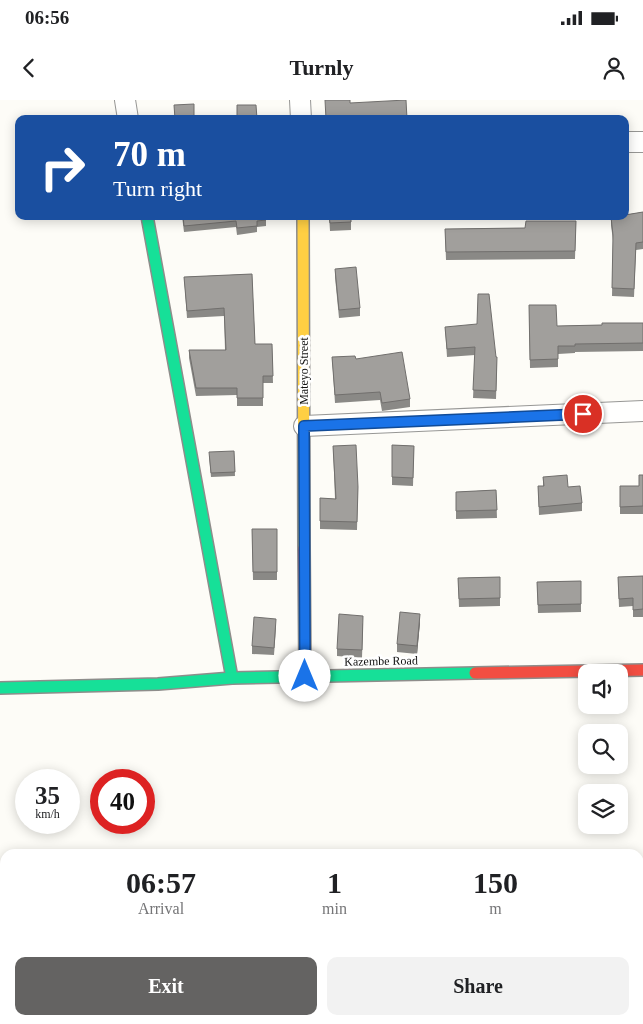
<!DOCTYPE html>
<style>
body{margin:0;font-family:"Times New Roman",serif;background:#f2f2f2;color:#202124;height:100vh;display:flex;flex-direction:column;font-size:19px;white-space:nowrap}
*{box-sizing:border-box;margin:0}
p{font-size:16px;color:#757577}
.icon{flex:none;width:28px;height:28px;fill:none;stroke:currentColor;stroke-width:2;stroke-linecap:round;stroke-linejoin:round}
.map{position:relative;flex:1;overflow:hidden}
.details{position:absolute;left:0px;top:749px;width:644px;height:176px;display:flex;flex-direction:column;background:#fff;border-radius:15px 15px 0 0;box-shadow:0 2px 12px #0003}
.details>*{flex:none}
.banner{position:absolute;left:15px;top:15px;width:614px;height:105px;border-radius:10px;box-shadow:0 2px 12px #0003;background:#1a4fa0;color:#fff;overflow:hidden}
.buttons{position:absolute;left:578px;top:564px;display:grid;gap:10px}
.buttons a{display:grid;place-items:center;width:50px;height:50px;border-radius:10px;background:#fff;box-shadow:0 2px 12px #0003;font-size:25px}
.speed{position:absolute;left:15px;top:669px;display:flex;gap:10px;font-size:25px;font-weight:700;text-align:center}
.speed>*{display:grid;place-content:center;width:65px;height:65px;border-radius:50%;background:#fff;box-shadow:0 2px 12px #0003;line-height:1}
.speed small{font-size:12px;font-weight:400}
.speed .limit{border:8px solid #d22;background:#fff;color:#111}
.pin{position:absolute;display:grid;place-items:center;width:42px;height:42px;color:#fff;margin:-21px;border:2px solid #fff;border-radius:50%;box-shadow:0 1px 5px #0007}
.me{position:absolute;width:55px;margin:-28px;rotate:0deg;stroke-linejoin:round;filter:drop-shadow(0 0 4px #0008)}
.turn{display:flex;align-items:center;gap:18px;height:105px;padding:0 15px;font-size:22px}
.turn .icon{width:65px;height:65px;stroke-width:2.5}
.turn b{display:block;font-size:35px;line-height:42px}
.eta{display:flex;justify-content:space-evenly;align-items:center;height:85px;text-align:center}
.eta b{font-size:30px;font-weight:600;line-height:35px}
.action{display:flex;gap:10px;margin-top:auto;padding:10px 15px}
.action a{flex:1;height:58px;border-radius:10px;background:#646362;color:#fff;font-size:20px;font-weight:600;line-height:58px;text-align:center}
.action a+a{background:#f2f2f2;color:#202124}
.status{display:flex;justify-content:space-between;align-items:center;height:35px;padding:0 25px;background:#fff;direction:ltr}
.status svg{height:14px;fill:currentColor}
header{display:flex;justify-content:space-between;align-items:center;height:65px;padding:0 15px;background:#fff;font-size:22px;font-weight:600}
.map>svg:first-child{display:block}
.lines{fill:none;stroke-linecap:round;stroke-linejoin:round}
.street-casing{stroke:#979795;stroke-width:22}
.fast-casing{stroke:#8e8d8b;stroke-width:14}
.slow-casing{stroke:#8e8d8b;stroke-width:14}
.jam-casing{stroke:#8e8d8b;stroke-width:14}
.street{stroke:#fffffe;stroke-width:20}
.fast{stroke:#16e098;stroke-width:11}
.slow{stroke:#ffcf43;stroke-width:11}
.jam{stroke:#f24e42;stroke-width:11}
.wall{fill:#8a8986}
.shaded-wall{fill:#716f6d}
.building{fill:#a19f9c;stroke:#716f6d}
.route-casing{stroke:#114b97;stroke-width:12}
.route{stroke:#1a73e8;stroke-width:9}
.labels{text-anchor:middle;stroke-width:5;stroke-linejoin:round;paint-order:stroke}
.street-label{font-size:12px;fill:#111;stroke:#fff}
</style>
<div class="status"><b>06:56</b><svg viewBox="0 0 49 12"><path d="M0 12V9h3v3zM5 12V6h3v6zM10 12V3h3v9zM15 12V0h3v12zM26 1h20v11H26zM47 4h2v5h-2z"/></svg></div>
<header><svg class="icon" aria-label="back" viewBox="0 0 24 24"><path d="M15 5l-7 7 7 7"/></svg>Turnly<svg class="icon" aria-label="person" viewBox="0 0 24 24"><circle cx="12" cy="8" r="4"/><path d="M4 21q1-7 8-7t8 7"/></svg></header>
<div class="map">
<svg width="643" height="924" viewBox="0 0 643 924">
<rect width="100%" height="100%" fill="#fdfcf7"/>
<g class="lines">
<defs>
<g id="street">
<path d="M125,0l3,19"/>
<path d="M300,0l1,19"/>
<path d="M625,42h18"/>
<path d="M304,326l339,-15"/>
</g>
<g id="fast">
<path d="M147,116l85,462"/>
<path d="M0,588l158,-4 74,-6 243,-5"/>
</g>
<path id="slow" d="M303,116l1,332"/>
<g id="jam">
<path d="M304,448l1,128"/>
<path d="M475,573l168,-3"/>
</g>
</defs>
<!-- street casing -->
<use href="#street" class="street-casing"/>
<!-- fast casing -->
<use href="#fast" class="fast-casing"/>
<!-- slow casing -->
<use href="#slow" class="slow-casing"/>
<!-- jam casing -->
<use href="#jam" class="jam-casing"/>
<!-- street -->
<use href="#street" class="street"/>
<!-- fast -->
<use href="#fast" class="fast"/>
<!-- slow -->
<use href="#slow" class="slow"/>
<!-- jam -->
<use href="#jam" class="jam"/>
</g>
<!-- wall -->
<g class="wall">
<path d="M643,112v37l-7,1 -2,47 -22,-1 1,-55 -2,-16v-8z"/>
<path d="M182,116h84v10l-9,1v5l-20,3 -1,-8 -52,5z"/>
<path d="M329,116h22v14l-21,1z"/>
<path d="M576,121l-1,38 -129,1 -1,-31 80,-1z"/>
<path d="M335,169l25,39v8l-21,2 -4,-41z"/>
<path d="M252,174l3,70h17l1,39h-10v23h-26v-11l-41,1 -7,-38v-8h36l-1,-34 -37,2 -3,-41z"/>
<path d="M529,205l28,21 45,-1 41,-2v28l-68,1v1l-17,1v13l-28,1z"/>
<path d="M445,227l51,30 1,8 -1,34 -23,-1 2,-43 -28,2z"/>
<path d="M332,257l24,2 54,40v8l-28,4 -2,-11 -45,3z"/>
<path d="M392,345l22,1 -1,40 -21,-1z"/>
<path d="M333,346l25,41 -1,43 -37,-1v-31l15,1z"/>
<path d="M234,351l1,25 -24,1 -2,-21z"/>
<path d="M643,375v39h-23v-28h19z"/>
<path d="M543,377l25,10 14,16v8l-43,4 -1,-29h5z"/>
<path d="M496,390l1,28 -41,1v-27z"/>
<path d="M252,429h25v51h-24z"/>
<path d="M643,476v41h-10v-11l-14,1 -1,-30z"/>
<path d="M500,477v29l-41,1 -1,-29z"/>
<path d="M581,481v31l-43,1 -1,-31z"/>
<path d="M420,522l-3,32 -20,-2v-8z"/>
<path d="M363,523l-1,35 -25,-2v-7z"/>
<path d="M276,527l-2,28 -22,-1v-8z"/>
</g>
<!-- shaded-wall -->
<path class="shaded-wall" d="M420,514v8l-3,32v-8z"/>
<!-- building -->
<g class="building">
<path d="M325,0h25v3l56,-3 1,19h-81z"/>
<path d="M194,4v15h-19l-1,-14z"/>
<path d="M237,5h19l1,14h-20z"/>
<path d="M643,112v30l-7,1 -2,46 -22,-1 1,-53 -2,-18 14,-1v-1z"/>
<path d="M183,116h83v4l-9,1v5l-20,2 -1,-7 -52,5z"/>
<path d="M329,116h22v6l-21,1z"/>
<path d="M526,121h50l-1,30 -129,1 -1,-23 80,-1z"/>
<path d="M356,167l4,41 -21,2 -4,-41z"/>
<path d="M252,174l3,70h17l1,32h-10v22h-26v-10h-41l-7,-38h37l-2,-42 -37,3 -3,-34z"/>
<path d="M478,194h11l7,63h1l-1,34 -23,-1 2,-43 -28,2 -2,-22 32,-3z"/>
<path d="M529,205h27l1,21 45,-1v-2h41v20l-68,1v2h-17v13l-28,1z"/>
<path d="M402,252l8,47 -28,4 -2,-11 -45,3 -3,-38 23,-1 1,3z"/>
<path d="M356,345l2,42 -1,35 -37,-1v-23l16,1 -3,-53z"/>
<path d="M392,345l22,1 -1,32 -21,-1z"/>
<path d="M234,351l1,21 -24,1 -2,-21z"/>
<path d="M567,375l1,12 12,-1 2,17 -43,4 -1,-21h6l-1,-9z"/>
<path d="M639,375h4v31l-23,1v-21h19z"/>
<path d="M496,390l1,20 -41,1v-19z"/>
<path d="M252,429h25v43h-24z"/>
<path d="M643,476v33l-10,1v-12l-14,1 -1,-22z"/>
<path d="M500,477v21l-41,1 -1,-21z"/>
<path d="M581,481v23l-43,1 -1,-23z"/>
<path d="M400,512l20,2 -3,32 -20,-2z"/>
<path d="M339,514l24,2 -1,34 -25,-1z"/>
<path d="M254,517l22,2 -2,29 -22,-2z"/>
</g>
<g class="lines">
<defs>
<path id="route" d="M305,576l-1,-250 279,-12"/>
</defs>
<!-- route casing -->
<use href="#route" class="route-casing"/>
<!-- route -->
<use href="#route" class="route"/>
</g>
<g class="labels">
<!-- street labels -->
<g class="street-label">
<text transform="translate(304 271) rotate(-90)" y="4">Mateyo Street</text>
<text transform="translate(381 561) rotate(-1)" y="4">Kazembe Road</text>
</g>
</g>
</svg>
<div class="buttons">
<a><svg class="icon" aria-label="sound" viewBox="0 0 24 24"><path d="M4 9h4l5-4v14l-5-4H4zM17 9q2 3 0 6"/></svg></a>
<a><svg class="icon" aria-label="search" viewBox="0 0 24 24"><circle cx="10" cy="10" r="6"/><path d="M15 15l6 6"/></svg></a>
<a><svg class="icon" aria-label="layers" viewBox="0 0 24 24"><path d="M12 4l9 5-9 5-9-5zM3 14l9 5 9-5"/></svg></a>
</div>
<div class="speed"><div>35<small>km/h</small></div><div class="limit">40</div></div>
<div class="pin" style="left:583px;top:314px;background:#d93025"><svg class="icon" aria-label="arrive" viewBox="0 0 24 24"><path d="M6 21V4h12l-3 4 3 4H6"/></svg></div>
<svg class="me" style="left:305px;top:576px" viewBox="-20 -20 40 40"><circle r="19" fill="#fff"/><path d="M0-13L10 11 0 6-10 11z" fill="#1a73e8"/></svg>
<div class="banner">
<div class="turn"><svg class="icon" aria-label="right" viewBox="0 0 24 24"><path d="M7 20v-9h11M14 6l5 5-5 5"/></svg><div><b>70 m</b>Turn right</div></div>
</div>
<section class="details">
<div class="eta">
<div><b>06:57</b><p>Arrival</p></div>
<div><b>1</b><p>min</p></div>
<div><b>150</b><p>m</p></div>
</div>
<div class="action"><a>Exit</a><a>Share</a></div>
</section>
</div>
